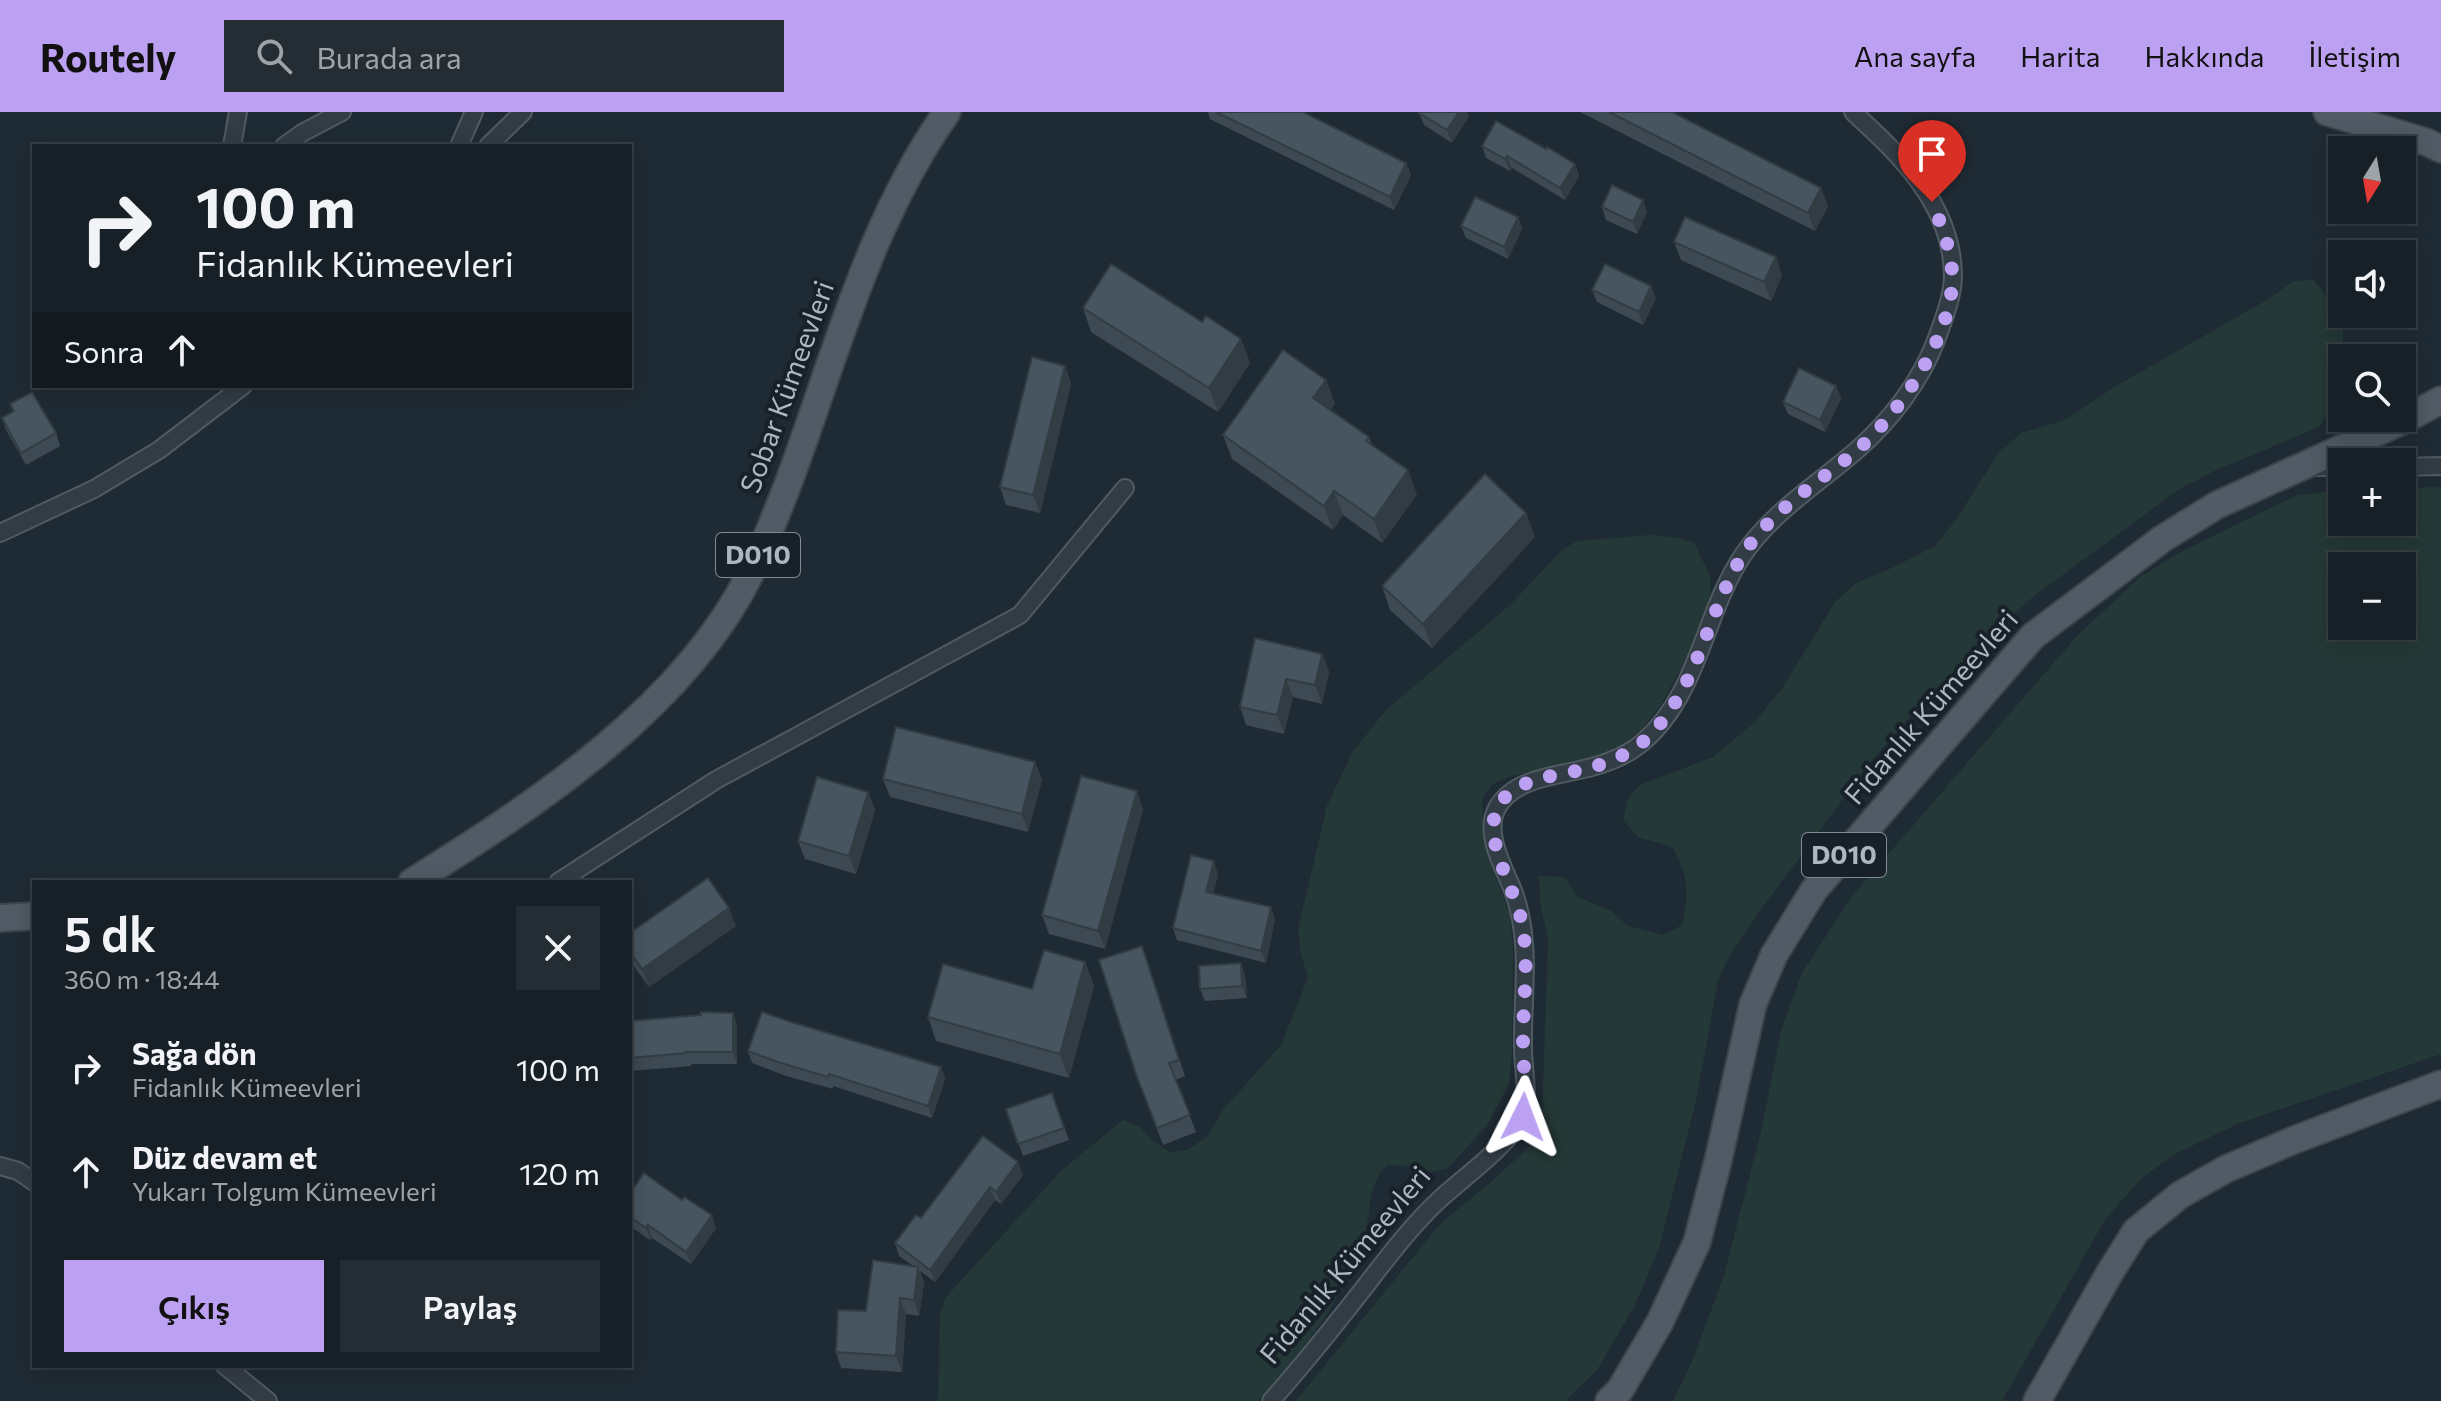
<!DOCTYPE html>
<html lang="tr">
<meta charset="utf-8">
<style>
body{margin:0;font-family:Commissioner,sans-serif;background:#242d33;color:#f1f3f6;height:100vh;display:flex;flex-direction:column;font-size:30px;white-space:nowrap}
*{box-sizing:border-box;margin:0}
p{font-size:26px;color:#9ea3a7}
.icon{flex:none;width:44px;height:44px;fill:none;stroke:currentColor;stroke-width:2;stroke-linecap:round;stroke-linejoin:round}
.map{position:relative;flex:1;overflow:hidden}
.side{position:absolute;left:32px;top:768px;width:600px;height:488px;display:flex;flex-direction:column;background:#172027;border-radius:0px;box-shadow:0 4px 20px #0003,0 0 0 2px #363e44}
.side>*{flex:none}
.top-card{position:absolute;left:32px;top:32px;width:600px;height:244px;border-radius:0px;box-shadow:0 4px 20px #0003,0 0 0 2px #363e44;background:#172027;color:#f1f3f6;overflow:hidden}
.needle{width:52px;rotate:191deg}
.fabs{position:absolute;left:2328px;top:24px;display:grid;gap:16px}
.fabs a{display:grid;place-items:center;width:88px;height:88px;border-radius:0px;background:#172027;box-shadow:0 4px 20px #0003,0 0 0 2px #363e44;font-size:40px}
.pin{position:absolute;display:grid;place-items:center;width:68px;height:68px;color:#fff;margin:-82px -34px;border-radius:50% 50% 50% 0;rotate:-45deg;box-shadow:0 0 8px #0007}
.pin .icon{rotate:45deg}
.me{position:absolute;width:88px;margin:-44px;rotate:3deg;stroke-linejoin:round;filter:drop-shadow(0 0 6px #0008)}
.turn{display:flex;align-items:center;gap:28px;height:168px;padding:0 32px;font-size:36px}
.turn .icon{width:104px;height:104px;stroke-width:2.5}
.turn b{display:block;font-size:56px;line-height:68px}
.then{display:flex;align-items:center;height:76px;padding:0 32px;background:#0003;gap:16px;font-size:30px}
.round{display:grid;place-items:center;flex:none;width:84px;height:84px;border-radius:0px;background:#242d33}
.overview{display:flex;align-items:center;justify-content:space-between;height:136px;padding:0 32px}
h1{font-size:48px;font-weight:600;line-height:60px}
.cta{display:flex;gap:16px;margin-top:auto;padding:16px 32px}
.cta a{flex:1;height:92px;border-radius:0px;background:#bca0f2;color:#111;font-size:32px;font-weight:600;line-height:92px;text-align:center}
.cta a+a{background:#242d33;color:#f1f3f6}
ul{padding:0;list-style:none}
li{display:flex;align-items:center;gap:24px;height:104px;padding:0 32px}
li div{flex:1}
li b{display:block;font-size:30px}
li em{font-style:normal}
header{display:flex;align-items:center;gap:48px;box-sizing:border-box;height:112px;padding:0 40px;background:#bca0f2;color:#111}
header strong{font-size:38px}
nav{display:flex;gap:44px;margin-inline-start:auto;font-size:28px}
.search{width:560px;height:72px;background:#242d33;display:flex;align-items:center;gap:20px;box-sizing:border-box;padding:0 28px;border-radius:0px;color:#9ea3a7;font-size:30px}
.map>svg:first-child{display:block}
.green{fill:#243937;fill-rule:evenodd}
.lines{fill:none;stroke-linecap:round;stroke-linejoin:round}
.minor-casing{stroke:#505a63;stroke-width:20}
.primary-casing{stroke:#3c454e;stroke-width:30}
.minor{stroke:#323c45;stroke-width:16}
.primary{stroke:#505b65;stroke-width:26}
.wall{fill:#3d4953}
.shaded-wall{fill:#323c43}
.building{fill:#475560;stroke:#323c43;stroke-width:2}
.route{stroke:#bca0f2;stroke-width:14;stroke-dasharray:0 25.2}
.labels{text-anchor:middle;stroke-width:8;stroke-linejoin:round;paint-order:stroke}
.shield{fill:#182129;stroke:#808a94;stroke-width:2}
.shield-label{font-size:26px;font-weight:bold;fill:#acb7c2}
.street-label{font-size:28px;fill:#acb7c2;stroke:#182129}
</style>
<header>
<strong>Routely</strong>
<div class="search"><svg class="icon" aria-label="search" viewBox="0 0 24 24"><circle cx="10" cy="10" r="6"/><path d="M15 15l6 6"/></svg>Burada ara</div>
<nav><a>Ana sayfa</a><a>Harita</a><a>Hakkında</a><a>İletişim</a></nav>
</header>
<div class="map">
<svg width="2441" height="1289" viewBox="0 0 2441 1289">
<rect width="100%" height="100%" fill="#1f2b34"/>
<!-- green -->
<g class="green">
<path d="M2314,168l26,33 3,19v26l-5,28 -8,25 -11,16 -105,44 -36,19 -144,106 -56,50 -68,71 -38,43 -111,149 -33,49 -10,23 -23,124 -36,143 -25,59 -37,63 -32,31h-269l144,-177 51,-42 38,-35 13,-27 6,-181 -8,-38 -1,-25 25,1 14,20 33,14 17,15 35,9 19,-10c7,-31 7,-50 -10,-78l-34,-10 -15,-17 5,-22 12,-13 73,-28 42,-35 28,-35 52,-85 21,-19 38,-16 41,-21 20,-25 43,-67 23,-21 44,-13 51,-34 149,-85 29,-20z"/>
<path d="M2441,375v567l-204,70 -62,30 -32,23 -37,41 -104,183h-329l21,-44 30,-82 37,-143 21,-105 20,-54 50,-77 225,-260 64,-60 44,-26 110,-54 47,-7v33h60v-34zM2342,454h60v60h-60z"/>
<path d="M1650,423l30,3 14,5 16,33 1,18 -24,64 -27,48 -19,24 -26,20 -24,8 -81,18 -18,9 -10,13 1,26 8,41 19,49 3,34 -1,101 -3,35 -21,40 -40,44 -18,4 -21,-6 -22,-1c-19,19 -15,39 -21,63 -4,20 -14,40 -23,58 -19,40 -56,81 -85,115h-320l2,-88 6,-16 116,-127 61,-50 17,7 12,13 18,12 17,-2 21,-14 14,-25 59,-66 27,-68 -7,-23 -3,-25 29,-123 25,-53 34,-43 124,-105 52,-55 15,-9z"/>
</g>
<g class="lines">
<defs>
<g id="minor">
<path d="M232,34l6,-34"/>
<path d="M284,34l18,-13 40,-21"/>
<path d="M459,34l15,-34"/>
<path d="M488,34l35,-34"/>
<path d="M2310,355h32"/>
<path d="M2402,355l39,-1"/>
<path d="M0,421l94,-44 65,-39 84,-64"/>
<path d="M558,770l158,-102 304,-165 105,-127"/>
<path d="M0,1054l18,5 16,11"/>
<path d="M225,1254l43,35"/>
<path d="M1271,1289c31,-35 60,-71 89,-108 25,-32 49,-65 79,-93 23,-22 76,-58 84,-87 6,-21 0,-44 0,-66 -1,-52 9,-103 -9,-154 -9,-24 -31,-59 -17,-85 18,-32 64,-32 95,-41 18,-5 37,-13 51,-25 56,-48 61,-129 100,-187 29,-43 75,-71 114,-105 34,-30 64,-69 80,-112 7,-20 16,-42 16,-63 -1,-70 -53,-120 -100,-163"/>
</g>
<g id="primary">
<path d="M2327,0l99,30 15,7"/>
<path d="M412,770c123,-77 274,-176 339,-310 72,-151 98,-321 196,-460"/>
<path d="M0,806l34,-2"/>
<path d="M1609,1289l11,-11 40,-68 37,-80 21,-81 35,-157 21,-49 40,-65 219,-254 129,-97 55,-34 185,-84 39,-21"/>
<path d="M2037,1289l72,-127 27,-43 44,-36 46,-26 68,-29 147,-56"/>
</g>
</defs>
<!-- minor casing -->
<use href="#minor" class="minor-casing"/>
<!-- primary casing -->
<use href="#primary" class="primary-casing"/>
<!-- minor -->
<use href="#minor" class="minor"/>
<!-- primary -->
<use href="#primary" class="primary"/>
</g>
<!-- wall -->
<g class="wall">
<path d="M1208,0h95l103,51 5,12 -17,35 -184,-91z"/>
<path d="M1580,0h92l149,76 7,18 -13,25z"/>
<path d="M1419,1l50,3 -17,27 -28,-18z"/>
<path d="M1482,34l64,3 29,15 4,12 -14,24 -53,-32 -2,3 -24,-13z"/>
<path d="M1602,95l45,5 -10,22 -31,-14z"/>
<path d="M1518,105l4,12 -14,30 -42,-21 -5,-12z"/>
<path d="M1674,130l108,33 -11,26 -90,-41z"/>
<path d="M1592,178l64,8 -13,27 -46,-23z"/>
<path d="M1083,196l119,14 39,17 9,24 -32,49 -127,-80z"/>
<path d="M1065,254l6,18 -31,129 -34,-8 -6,-18z"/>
<path d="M1326,268l9,24 -5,6 39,27 3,7 45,50 -35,49 -39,-28 -10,15 -101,-71 -9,-24z"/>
<path d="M1836,274l5,12 -16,34 -37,-18 -5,-12z"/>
<path d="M10,292l46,29 4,13 -34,19 -20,-35 -4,-12 11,-6z"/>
<path d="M1526,401l9,24 -103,111 -42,-38 -8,-24z"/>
<path d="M1322,542l7,18 -7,32 -29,-7 -9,37 -38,-9 -6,-18z"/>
<path d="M1035,650l7,18 -14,52 -138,-35 -7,-18z"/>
<path d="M868,680l7,18 -19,64 -51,-15 -7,-18z"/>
<path d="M1143,697l-38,140 -56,-15 -7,-19z"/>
<path d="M1218,762l-5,20 62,25 -9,44 -89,-23 -4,-12z"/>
<path d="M736,814l-87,61 -19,-26v-28z"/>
<path d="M1085,850l9,24 -25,92 -133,-37 -8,-24 104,-28z"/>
<path d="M1148,851l37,113 -9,4 20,52 -33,13 -26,-68z"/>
<path d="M1241,851l4,13 2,22 -42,3 -5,-12z"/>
<path d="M733,901l4,12v39h-46v2l-61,5v-50z"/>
<path d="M791,910l150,45 4,12 -13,39 -99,-32v3l-47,-13 -34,-13 -4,-12z"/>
<path d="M1052,981l17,47 -46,16 -17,-47z"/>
<path d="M983,1024l40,39 -22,29 -6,-4 -60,82 -15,-11 4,12 -5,33 -13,-2 -4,58 -61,-4 -5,-16 30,-41 47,-45 -14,-10 -4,-13 26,-25z"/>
<path d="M630,1081l52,7 34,28 -25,36 -39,-26 -2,2 -20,-14z"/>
</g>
<!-- shaded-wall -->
<g class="shaded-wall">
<path d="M1459,0h8l2,4 -17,27 -5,-13z"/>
<path d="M1507,44l5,12 -2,3 -5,-12z"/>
<path d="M1406,51l5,12 -17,35 -4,-13z"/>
<path d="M1575,52l4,12 -14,24 -5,-12z"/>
<path d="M1821,76l7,18 -13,25 -7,-18z"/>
<path d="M1643,88l4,12 -10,22 -4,-12z"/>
<path d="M1518,105l4,12 -14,30 -4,-12z"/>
<path d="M1776,145l6,18 -11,26 -7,-19z"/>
<path d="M1651,174l5,12 -13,27 -4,-13z"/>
<path d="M1241,227l9,24 -32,49 -9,-24z"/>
<path d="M1065,254l6,18 -31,129 -7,-18z"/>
<path d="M1326,268l9,24 -13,18 -9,-24z"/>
<path d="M1836,274l5,12 -16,34 -5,-12z"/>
<path d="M1408,358l9,24 -35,49 -8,-24z"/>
<path d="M1334,379l9,24 -10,15 -9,-24z"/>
<path d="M1526,401l9,24 -103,111 -9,-24z"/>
<path d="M1322,542l7,18 -7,32 -7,-19z"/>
<path d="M1286,567l7,18 -9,37 -7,-19z"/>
<path d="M1035,650l7,18 -14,52 -6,-18z"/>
<path d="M1137,679l6,18 -38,140 -7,-18z"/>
<path d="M868,680l7,18 -19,64 -7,-18z"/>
<path d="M1214,749l4,13 -7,30 -5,-12z"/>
<path d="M1271,795l4,12 -9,44 -5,-12z"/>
<path d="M729,796l7,18 -87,61 -7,-18z"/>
<path d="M1085,850l9,24 -25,92 -9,-24z"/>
<path d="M1241,851l4,13 2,22 -5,-12z"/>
<path d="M733,901l4,12v39l-4,-12z"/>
<path d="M941,955l4,12 -13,39 -4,-12z"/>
<path d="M1018,1050l5,13 -22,29 -5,-12z"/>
<path d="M990,1075l5,13 -60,82 -5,-12z"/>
<path d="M712,1103l4,13 -25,36 -5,-12z"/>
<path d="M648,1113l4,13 -2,2 -4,-12z"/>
<path d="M918,1155l6,16 -5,33 -5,-16z"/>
<path d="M900,1186l6,16 -4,58 -6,-16z"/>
</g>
<!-- building -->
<g class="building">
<path d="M1216,0h87l103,51 -16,34z"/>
<path d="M1420,0h39l-12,18 -28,-17z"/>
<path d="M1609,0h63l149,76 -13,25z"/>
<path d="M1496,9l50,28 1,-2 28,17 -15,24 -53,-32 -2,3 -23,-13z"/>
<path d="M1612,73l31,15 -10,22 -31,-15z"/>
<path d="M1475,85l43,20 -14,30 -43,-21z"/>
<path d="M1685,105l91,40 -12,25 -90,-40z"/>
<path d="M1111,152l91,58 4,-6 35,23 -32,49 -126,-80z"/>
<path d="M1605,152l46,22 -12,26 -47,-22z"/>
<path d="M1283,238l43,30 -13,18 56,39 -3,4 42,29 -34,49 -40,-28 -10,15 -101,-71z"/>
<path d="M1032,245l33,9 -32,129 -33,-8z"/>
<path d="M1799,256l37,18 -16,34 -37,-18z"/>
<path d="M32,280l24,41 -35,20 -19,-35 12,-7 -4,-7z"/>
<path d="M1485,362l41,39 -103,111 -41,-38z"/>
<path d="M1255,526l67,16 -7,31 -29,-6 -9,36 -37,-8z"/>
<path d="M896,615l139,35 -13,52 -139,-35z"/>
<path d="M1081,664l56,15 -39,140 -56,-16z"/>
<path d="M817,665l51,15 -19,64 -51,-15z"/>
<path d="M1191,743l23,6 -8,31 65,15 -10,44 -88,-23z"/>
<path d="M708,766l21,30 -87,61 -12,-17v-19z"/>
<path d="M1142,834l37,114 -10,3 21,52 -33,13 -20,-51 -38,-117z"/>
<path d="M1044,838l41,12 -25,92 -132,-37 15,-53 89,25z"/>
<path d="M1241,851l1,23 -42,3 -1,-23z"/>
<path d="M701,900l32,1v39h-47v1l-56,5v-37l71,-6z"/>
<path d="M762,900l29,10 150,45 -13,39 -99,-32 -1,3 -47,-14 -33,-12z"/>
<path d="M1052,981l12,35 -46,16 -12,-35z"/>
<path d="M983,1024l35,26 -22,30 -6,-5 -60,83 -35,-27 21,-28 5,3z"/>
<path d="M644,1061l38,27 2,-3 28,18 -26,37 -38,-27 -2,3 -16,-11v-24z"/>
<path d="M873,1148l45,7 -4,33 -14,-2 -4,58 -60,-4 2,-42 28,1z"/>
</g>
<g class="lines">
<!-- route -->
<path class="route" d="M1523,1005c4,-26 0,-52 0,-78 0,-40 7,-81 -2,-120 -7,-32 -38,-79 -24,-110 15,-33 65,-33 96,-42 19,-6 38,-14 53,-28 51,-48 60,-122 95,-181 26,-44 75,-74 114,-106 44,-37 102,-122 97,-181 -2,-25 -11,-47 -20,-69"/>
</g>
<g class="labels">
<!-- shield labels -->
<g class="shield">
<rect x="716" y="421" width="84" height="44" rx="6"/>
<rect x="1802" y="721" width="84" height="44" rx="6"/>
</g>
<g class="shield-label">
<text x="758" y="452">D010</text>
<text x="1844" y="752">D010</text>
</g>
<!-- street labels -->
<g class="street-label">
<text transform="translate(787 275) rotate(-70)" y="10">Sobar Kümeevleri</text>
<text transform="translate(1931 595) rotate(-49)" y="10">Fidanlık Kümeevleri</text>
<text transform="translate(1345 1153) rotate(-50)" y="10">Fidanlık Kümeevleri</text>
</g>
</g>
</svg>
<div class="fabs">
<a><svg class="needle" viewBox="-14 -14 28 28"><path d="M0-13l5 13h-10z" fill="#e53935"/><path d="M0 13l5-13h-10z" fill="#9ea3a7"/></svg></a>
<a><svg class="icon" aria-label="sound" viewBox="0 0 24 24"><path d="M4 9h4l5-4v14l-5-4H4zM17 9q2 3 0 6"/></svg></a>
<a><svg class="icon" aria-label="search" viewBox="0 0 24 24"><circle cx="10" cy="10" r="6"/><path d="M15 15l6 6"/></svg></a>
<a>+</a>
<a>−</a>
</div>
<div class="pin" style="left:1932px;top:90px;background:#d93025"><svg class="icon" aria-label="arrive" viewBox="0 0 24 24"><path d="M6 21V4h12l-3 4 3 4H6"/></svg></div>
<svg class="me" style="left:1523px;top:1005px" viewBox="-20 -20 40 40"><path d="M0-17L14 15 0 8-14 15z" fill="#bca0f2" stroke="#fff" stroke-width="4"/></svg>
<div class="top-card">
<div class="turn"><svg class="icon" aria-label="right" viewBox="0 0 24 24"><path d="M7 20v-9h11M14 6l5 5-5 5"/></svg><div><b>100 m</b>Fidanlık Kümeevleri</div></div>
<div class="then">Sonra<svg class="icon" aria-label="ahead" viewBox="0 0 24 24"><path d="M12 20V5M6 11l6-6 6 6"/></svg></div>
</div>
<section class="side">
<div class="overview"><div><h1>5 dk</h1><p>360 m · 18:44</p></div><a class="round"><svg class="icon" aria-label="close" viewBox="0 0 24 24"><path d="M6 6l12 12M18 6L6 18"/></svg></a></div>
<ul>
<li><svg class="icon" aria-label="right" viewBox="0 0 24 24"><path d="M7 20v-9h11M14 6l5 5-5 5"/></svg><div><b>Sağa dön</b><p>Fidanlık Kümeevleri</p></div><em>100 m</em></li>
<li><svg class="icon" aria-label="ahead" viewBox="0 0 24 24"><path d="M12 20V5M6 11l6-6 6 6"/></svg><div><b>Düz devam et</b><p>Yukarı Tolgum Kümeevleri</p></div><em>120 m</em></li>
</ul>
<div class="cta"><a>Çıkış</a><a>Paylaş</a></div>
</section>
</div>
